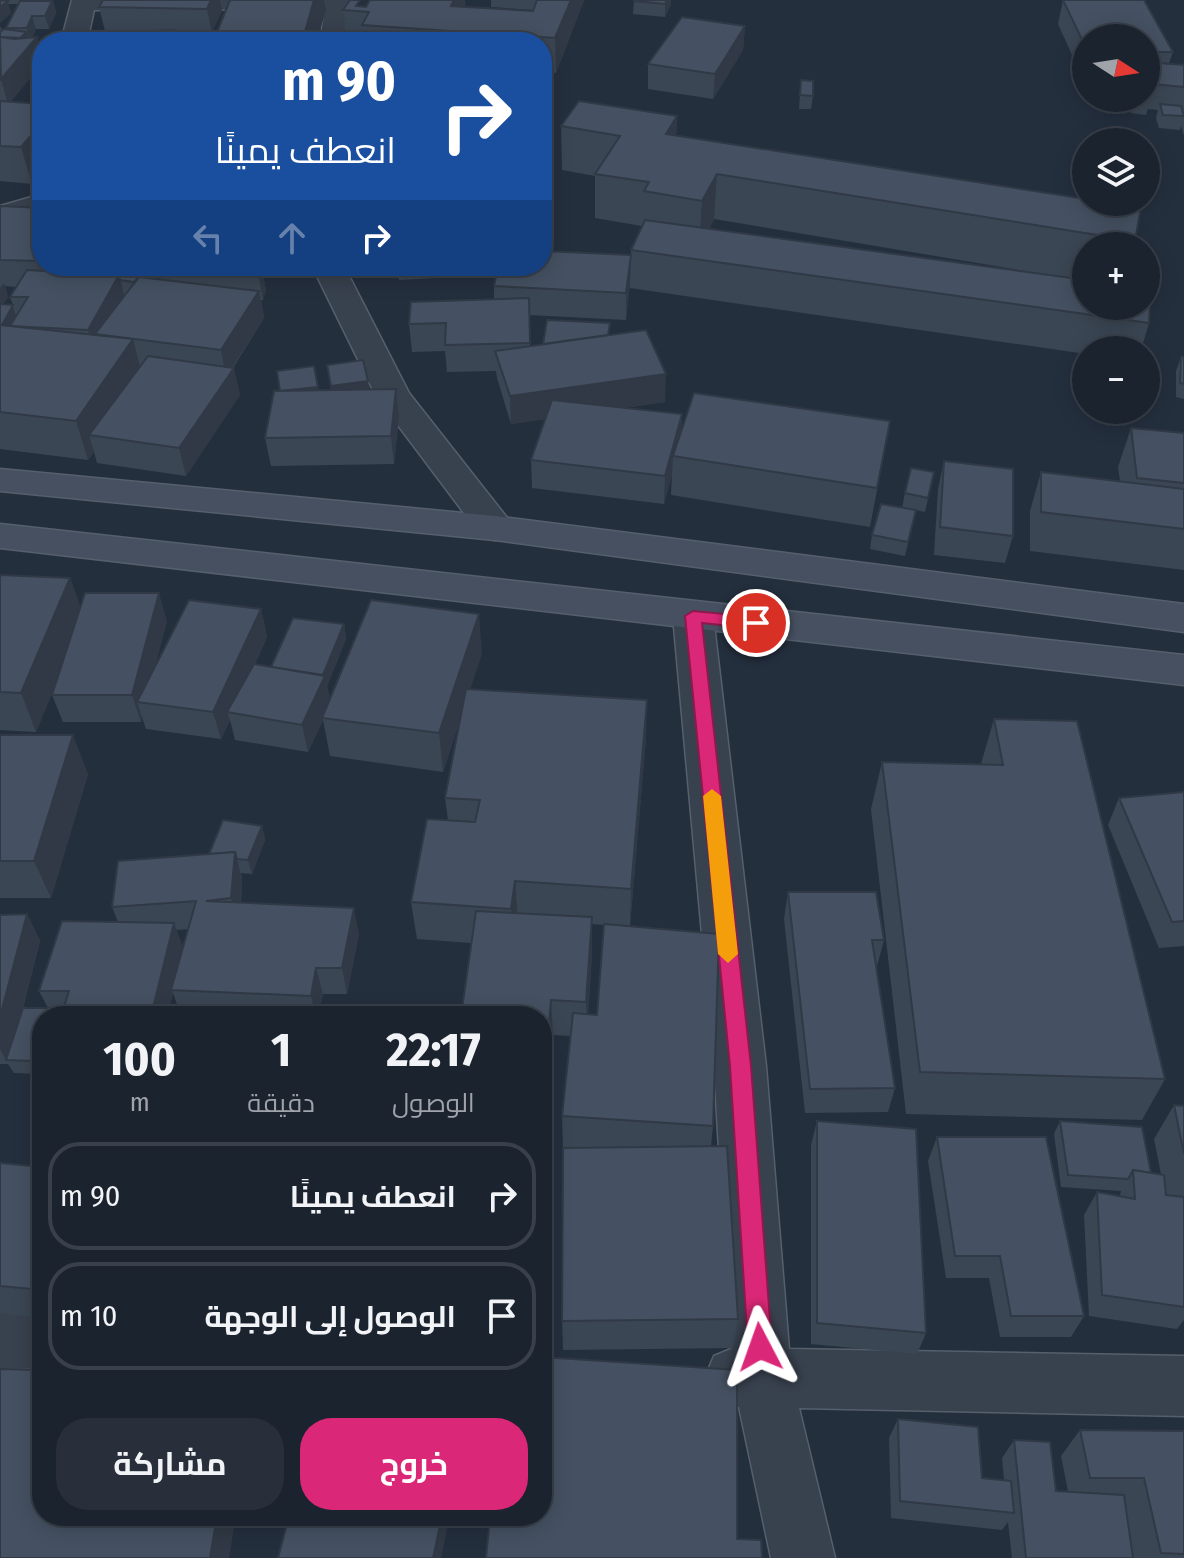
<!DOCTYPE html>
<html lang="ar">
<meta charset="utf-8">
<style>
body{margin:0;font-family:"Fira Sans Condensed",Cairo,sans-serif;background:#282f3a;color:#f1f3f6;direction:rtl;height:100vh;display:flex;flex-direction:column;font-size:30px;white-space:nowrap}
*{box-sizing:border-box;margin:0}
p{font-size:26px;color:#a0a4aa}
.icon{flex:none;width:44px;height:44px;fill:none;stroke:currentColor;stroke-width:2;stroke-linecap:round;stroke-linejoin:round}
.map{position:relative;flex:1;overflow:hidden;direction:ltr}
.details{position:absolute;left:32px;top:1006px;width:520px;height:520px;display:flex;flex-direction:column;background:#1b232e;border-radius:32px;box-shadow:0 4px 20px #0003,0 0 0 2px #39404a;direction:rtl}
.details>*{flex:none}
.banner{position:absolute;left:32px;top:32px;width:520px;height:244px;border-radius:32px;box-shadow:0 4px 20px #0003,0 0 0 2px #39404a;direction:rtl;background:#1a4fa0;color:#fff;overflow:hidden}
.needle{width:52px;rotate:102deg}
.controls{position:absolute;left:1072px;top:24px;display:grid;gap:16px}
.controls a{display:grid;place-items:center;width:88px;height:88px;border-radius:50%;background:#1b232e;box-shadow:0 4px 20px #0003,0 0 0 2px #39404a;font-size:40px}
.pin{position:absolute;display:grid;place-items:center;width:68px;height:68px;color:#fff;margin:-34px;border:4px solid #fff;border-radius:50%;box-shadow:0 2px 8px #0007}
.me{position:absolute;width:88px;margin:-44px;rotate:356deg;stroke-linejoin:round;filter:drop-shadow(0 0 6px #0008)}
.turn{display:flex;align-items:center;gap:28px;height:168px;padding:0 24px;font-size:36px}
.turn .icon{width:104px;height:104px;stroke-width:2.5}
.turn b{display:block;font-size:56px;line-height:68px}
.lanes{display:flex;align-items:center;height:76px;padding:0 24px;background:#0003;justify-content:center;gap:40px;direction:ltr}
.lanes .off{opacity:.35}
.eta{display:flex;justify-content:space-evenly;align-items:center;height:136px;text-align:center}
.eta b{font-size:48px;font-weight:700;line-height:56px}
.action{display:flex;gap:16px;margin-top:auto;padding:16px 24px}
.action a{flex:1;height:92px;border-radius:32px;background:#db2777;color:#fff;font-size:32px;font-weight:700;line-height:92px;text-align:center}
.action a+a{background:#282f3a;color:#f1f3f6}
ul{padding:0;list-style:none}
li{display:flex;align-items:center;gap:24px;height:108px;margin:0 16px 12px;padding:0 8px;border:4px solid #39404a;border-radius:32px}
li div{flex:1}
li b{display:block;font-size:30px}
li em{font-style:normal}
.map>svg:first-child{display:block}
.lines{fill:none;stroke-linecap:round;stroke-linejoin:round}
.street-casing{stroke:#565f6c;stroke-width:3}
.secondary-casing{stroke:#565f6c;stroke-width:3}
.street{fill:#38414e;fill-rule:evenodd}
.secondary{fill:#465061;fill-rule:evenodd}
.wall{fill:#3b4654;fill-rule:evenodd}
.shaded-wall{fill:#303945}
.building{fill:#455162;stroke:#303945;stroke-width:2}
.route{fill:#db2777;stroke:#8e194d;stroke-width:2}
.slow{fill:#f59e0b}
</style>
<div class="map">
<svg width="1184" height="1558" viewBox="0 0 1184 1558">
<rect width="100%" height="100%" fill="#242f3e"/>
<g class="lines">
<defs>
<g id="street">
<path d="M72,0h278l-4,42h-26l5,-33 -231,1 -7,32h-26z"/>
<path d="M42,194v18l-42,16v-22z"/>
<path d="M312,266h32l65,127 99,126 6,9 -6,9 -13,3 -13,-3 -106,-141z"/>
<path d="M693,602l14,4 6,10 53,450 23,283 395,7v60l-385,-8 36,150h-64l-32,-151 -25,-9 -9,-21 9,-21 17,-7 -17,-283 -41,-450 6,-10z"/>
<path d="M42,1310v58l-42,1v-58z"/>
</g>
<g id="secondary">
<path d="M0,469l495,47 689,88v28l-689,-92 -495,-49z"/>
<path d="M0,524l1184,131v30l-1184,-137z"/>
</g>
</defs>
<!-- street casing -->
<use href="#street" class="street-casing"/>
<!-- secondary casing -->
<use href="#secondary" class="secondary-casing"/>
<!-- street -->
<use href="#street" class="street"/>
<!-- secondary -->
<use href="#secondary" class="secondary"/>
</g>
<!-- wall -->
<g class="wall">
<path d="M0,0h53l3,13 -7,16h-13l-4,9 5,-1 5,19v8l-31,37 31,22v65l-4,-13 -6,9 -32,-3v-155l2,4h5l11,-26h-10l3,9 -11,10z"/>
<path d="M220,0l2,10 -10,23 -36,-1 2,10h-101h74l3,-10 -49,-1 -6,-24z"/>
<path d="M491,0h93l-28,73 -14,-1v-30h-195l-4,-32 18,-4 104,1 68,4v-1l-42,-3z"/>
<path d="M1063,0h81l29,52 -4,11 15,2v71l-3,-10 -1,4 -21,-2 -3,-10 2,-8 -10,-1 -2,6 -15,-2 -2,-15h17v-60h-60v39h-4l-24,-53z"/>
<path d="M634,1l37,3 -6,13 -32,-3z"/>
<path d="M326,10l-10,32 -97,-2 -2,-8z"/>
<path d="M745,26l-2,24 -30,49 -65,-10v-25z"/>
<path d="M801,80l12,16 -2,13h-12z"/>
<path d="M677,116l-1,19 459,106 -2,5h-47v60l63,17 -8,27h-55v4l-456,-66v-5l-4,37 -97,-5 1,31 80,-11 55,67 -41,6 58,6 -1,18 209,-11 -20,106 -199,-32 1,-20 -8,29 -132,-16 -1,-28 14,-41 -34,5 -14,-46 -1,-7 -49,1 -2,-21 -33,1 -3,-28 85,-25v-13l137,-31v-5l11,-24 -47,-8v-42l-33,-6 -1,-44zM714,219l353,59 -358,-49z"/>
<path d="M0,206l42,2v58h62l-4,8 11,1 8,-9h142l5,24 -3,10h-2l3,18 -31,50 7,27 -54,81 -89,-13 -3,-11 -6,8 -88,-11zM5,286l11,1 -6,10 3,8 -10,-1 5,-7z"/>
<path d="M397,266h97l1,9 -96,5z"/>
<path d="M1181,357h3v42l-8,-2v-26z"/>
<path d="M327,365l41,16 1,9 30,27 -5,47 -123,2 -6,-28 15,-47 34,-25 4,24h13z"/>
<path d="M1131,428l53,5v137l-154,-19v-40l11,-39 79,9 -2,-14z"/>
<path d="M944,461l69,75 -8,27 -71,-8 4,-66z"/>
<path d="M934,472l-9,40 -9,-2 -11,46 -35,-7 2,-14 30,-27 3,-15z"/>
<path d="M0,575l70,3 10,29 87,14 -12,45 106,-57 6,28 -12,27 16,3 73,-43 2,15 -19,47 3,13 152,-46 -12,36 176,49 -16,188 83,200 -2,20 27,173 -5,29 -170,2 -1,-29 1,-173 -1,-32 9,-80 -18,-1 -11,118v-137l-71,-73 -54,-4 -6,-37 37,-82 -3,-22 16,-81 -18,55 -113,-16 -7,-36 -15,32 -73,-12 -5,-20 -9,19 -75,-10 -4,-12 -1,5h-78l-11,-27 2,-7 -18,44 -36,-2zM592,924l12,1 -7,90 -9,-1 4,-60z"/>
<path d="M994,719l171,360 -23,41 -236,-6 -35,-305 11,-47 99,2z"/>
<path d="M0,735l88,39 -37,124h-51z"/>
<path d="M1184,792v154l-25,2 -51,-123 11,-27z"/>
<path d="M262,826l3,14 -13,34 -11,-1 1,6 -1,24 118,31 -12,60h-24l-5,22h-137l-8,-23 -6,23h-125l-1,58 -27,-1 -6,-9h-8v-149l27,-1 13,27 -18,71 26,-4 -9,-17 79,-69 -6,-15zM188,929l-5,19 -7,-18z"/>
<path d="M788,892l96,48 -7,26h-1l19,122 -7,24 -83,1 -21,-194z"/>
<path d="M1174,1105l10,1v214l-7,9 -88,-13 -5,-101 13,-23 23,4 1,-5 -60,-4 -7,-53 6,-13 91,52 10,1 -7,-35z"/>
<path d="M817,1121l109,212 -9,21 -106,-10v-199z"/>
<path d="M42,1132v186l-42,-5v-150l38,3 -6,-10z"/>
<path d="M937,1137l147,179 -13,21h-71l-11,-59h-43l-18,-117z"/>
<path d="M898,1419l84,59 22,2 -2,-22 12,-18 42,51h12l-7,-35 19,-26 104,1v127h-172l-4,-36 -6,8 -111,-12 -2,-80z"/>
</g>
<!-- shaded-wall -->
<g class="shaded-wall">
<path d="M51,0h2l3,13 -7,16 -4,-13 7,-14z"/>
<path d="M211,0h9l2,10 -10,23 -5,-24z"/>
<path d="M314,0h10l2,10 -10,32h-14z"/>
<path d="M454,0h11l1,15 -15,-9z"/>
<path d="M571,0h13l-28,73 -1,-35z"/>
<path d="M667,0h4v4l-6,13v-13z"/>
<path d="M8,1l3,12 -11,10v-16z"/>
<path d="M32,16l4,13 -6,12 -3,-13z"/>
<path d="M745,26l-2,24 -30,49 2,-25z"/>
<path d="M175,30l3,12h-6z"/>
<path d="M27,32l4,12 6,-7 5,19v8l-34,41 -7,-26 15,-36z"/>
<path d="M551,101l1,25 -9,23 -1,-26z"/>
<path d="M677,116l-2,44 -9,-26z"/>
<path d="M42,123v39h-8l4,13 -6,9 -11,-37z"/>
<path d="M717,174l-3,45 -15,27 3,-45z"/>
<path d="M631,256l-1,27 -4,37v-27z"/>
<path d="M85,266h19l-13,23z"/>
<path d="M158,266l3,14 -19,3z"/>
<path d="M260,266h1l5,24 -3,10 -5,-27z"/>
<path d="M119,275l7,27 -30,55 -8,-27z"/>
<path d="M4,283l4,14 -8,11v-20z"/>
<path d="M259,291l5,27 -38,59 -5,-27z"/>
<path d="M13,306l4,14 -3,6 -14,2z"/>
<path d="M133,339l10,39 -54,57 5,17 -6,8 -12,-39z"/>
<path d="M234,368l6,27 -54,81 -7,-28z"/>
<path d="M666,374l-1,28 -154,22 -1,-28z"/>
<path d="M368,381l2,14 -37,5 -2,-14z"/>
<path d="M318,387l2,14 -40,-10z"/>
<path d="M396,389l3,28 -5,47 -3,-28z"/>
<path d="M682,414l-2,28 -7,14 -1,19 -8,29 1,-28z"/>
<path d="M70,578l14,39 -48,115 -15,-39z"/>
<path d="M159,593l8,28 -21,82 -9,-1 5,15 -1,5 -9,-27z"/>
<path d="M261,609l6,28 -34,76 -6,-1 3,8 -9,19 -8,-27z"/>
<path d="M479,614l3,39 -39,119 -4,-39z"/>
<path d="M344,624l2,15 -19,47 4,17 -9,15 1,2 -15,32 -6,-27z"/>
<path d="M647,700l-1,38 -16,188 1,-37z"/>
<path d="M73,735l15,39 -37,124 -17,-37z"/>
<path d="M262,826l3,14 -13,34 -4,-14z"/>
<path d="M235,852l7,27 -3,46 -8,-27z"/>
<path d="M515,881l3,38 -4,27 -3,-37z"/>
<path d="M354,908l5,26 -12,60 -5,-26z"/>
<path d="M27,914l13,27 -31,120 -3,-1 -6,-11v-32z"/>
<path d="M592,917v37l-5,83 -1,-35z"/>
<path d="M174,923l10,27 -13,40 2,3 -6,23h-16z"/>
<path d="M316,968l7,26 -5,22h-2l-5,-20z"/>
<path d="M551,1000l2,35 -10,118 -1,-47z"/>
<path d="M50,1008l4,8h-7z"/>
<path d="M42,1035v37l-1,2 -7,-13z"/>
<path d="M217,1516h19l-7,42h-19z"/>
<path d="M442,1516h8l-9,42h-8z"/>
</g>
<!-- building -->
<g class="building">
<path d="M0,0l8,1 -8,6z"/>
<path d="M103,0h108l-4,9 -108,-2z"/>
<path d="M230,0h84l-12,42h-89l1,-2h41l3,-8h-41z"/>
<path d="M350,0h10l-4,6 10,1 4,-7h84l-3,6 82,5 4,-11h34l-16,38 -193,-13 7,-13 -26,-2z"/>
<path d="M634,0h33l-2,4 -31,-3z"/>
<path d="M1063,0h81l29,52h-27v-14h-60v10z"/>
<path d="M20,1h32l-7,15h-13l-5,12h-21z"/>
<path d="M682,17l63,9 -30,48 -67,-10z"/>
<path d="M4,29l23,3 -7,6 -20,-1v-5z"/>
<path d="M175,30l-3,12h-21l3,-11z"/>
<path d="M0,37l14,2 23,-2 -36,42z"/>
<path d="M79,39l73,3h-75z"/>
<path d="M1146,62l38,3v22l-31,-3 1,6 -8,-1z"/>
<path d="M801,80l12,1v15l-13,-1z"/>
<path d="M542,100l9,1 -9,22z"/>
<path d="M0,101l42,3v19l-21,24 -21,-1z"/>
<path d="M579,101l98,15 -11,18 420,65v3h22l33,5 -6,34 -418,-67 -15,27 -58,-10 5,-9 -54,-8 25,-38 -59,-10z"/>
<path d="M1160,104l21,2 3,10 -21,-1z"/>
<path d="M42,149v13h-8z"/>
<path d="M0,206l42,2v53l-42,-1z"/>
<path d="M645,220l441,60v26h60v-18l5,1 -2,34 -518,-73z"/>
<path d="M542,251l89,4 -5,38 -132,-7 4,-20h44z"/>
<path d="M119,266h38l-10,12 -8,-1 -5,5 -14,-2 -1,-5h-8z"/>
<path d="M161,266h99l-2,7 -98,-5z"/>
<path d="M27,270l92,5 -31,55 -78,-4 18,-29h-18z"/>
<path d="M139,277l120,14 -38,59 -126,-16z"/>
<path d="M529,298l1,45 -85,2 1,-22 -37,1 2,-22z"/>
<path d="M0,304l13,1 -11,20h-2z"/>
<path d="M547,320l63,3 -2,12 -65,9z"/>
<path d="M0,325l133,14 -57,82 -76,-9z"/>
<path d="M646,330l20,44 -156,22 -15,-45z"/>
<path d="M148,356l86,12 -55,80 -90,-13z"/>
<path d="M1181,357h3v27l-4,-1z"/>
<path d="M363,360l5,21 -37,5 -4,-21z"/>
<path d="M314,366l4,21 -38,4 -3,-20z"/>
<path d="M396,389l-5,47 -126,2 9,-47z"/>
<path d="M694,393l196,28 -13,67 -204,-32z"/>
<path d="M552,400l130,14 -17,62 -134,-16z"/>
<path d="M1131,428l53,5v50l-47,-5z"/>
<path d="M944,461l69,8v67l-73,-9z"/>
<path d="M911,468l23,4 -6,26 -23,-5z"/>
<path d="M1041,472l143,17v40l-143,-17z"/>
<path d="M881,504l35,6 -8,32 -36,-7z"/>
<path d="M0,575l70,3 -49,115 -21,-1z"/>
<path d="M85,593h74l-27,102h-80z"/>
<path d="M189,600l72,9 -48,103 -76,-10z"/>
<path d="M371,600l108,14 -40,119 -117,-15z"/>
<path d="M293,618l51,6 -21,51 -52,-8z"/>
<path d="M254,664l71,12 -23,49 -75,-13z"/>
<path d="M466,689l181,11 -16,189 -116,-8 -4,28 -100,-7 16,-83 48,3 5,-22 -35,-2z"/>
<path d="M994,719l83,2 88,358 -245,-7 -38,-310 121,3z"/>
<path d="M0,735h73l-39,126h-34z"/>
<path d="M1184,792v129l-12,1 -53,-124z"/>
<path d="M223,820l39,6 -14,34 -11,-1 -2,-7 -26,2z"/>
<path d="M235,852l-4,46 -25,3 148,7 -12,60h-26l-5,28 -140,-6 25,-89 -84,6 6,-46z"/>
<path d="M788,892h88l8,48h-12l23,148 -85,1z"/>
<path d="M476,911l116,6 -6,85 -35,-2 -9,106v-90h-81z"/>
<path d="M27,914l-27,103v-102z"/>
<path d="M62,921l112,2 -23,93h-90l8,-25h-30z"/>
<path d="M604,924l115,10 -6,192 -151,-10 11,-103 24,2z"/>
<path d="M23,1008h27l-3,8h-5v19l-8,26 -28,-1z"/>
<path d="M1174,1105l10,1v48z"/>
<path d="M817,1121l99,8 10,204 -109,-10z"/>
<path d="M1060,1121l82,6 9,46 -18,-3 -5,9 -60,-4z"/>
<path d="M42,1132v25l-10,-1z"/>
<path d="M937,1137h109l38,179h-73l-11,-60h-45z"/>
<path d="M727,1146l11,173 -176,2 1,-173z"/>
<path d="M0,1163l42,4v123l-42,-4z"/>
<path d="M1133,1170l31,5 2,20 18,2v110l-82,-12 -5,-103 38,7z"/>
<path d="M542,1357l195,13v169l24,1 1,18h-276l4,-42h52z"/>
<path d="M0,1369l42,1v146h175l-7,42h-210z"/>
<path d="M898,1419l80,8 4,51 29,3 3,32 -114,-12z"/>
<path d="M1080,1430l104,1v123l-23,-1 -17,-75h-54z"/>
<path d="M1014,1440l36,2 6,49 68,4 9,63h-107z"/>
<path d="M289,1516h153l-9,42h-155z"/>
</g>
<!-- route -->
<path class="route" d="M693,611l63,6 8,6 -8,6 -54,-6 49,443 21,281 -4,9 -8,3 -9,-3 -3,-9 -18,-281 -45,-450z"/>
<!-- slow -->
<path class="slow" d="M712,789l9,7 17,158 -10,9 -10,-9 -15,-158z"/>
</svg>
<div class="controls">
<a><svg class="needle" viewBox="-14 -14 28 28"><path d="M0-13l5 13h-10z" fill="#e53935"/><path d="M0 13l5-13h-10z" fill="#a0a4aa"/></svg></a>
<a><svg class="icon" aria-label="layers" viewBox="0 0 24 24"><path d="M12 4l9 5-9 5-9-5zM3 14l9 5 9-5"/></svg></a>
<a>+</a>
<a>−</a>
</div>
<div class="pin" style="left:756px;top:623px;background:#d93025"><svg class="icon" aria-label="arrive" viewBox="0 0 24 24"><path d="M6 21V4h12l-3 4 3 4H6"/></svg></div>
<svg class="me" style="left:760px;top:1347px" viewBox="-20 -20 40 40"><path d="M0-17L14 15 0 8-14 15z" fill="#db2777" stroke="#fff" stroke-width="4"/></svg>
<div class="banner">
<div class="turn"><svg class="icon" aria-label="right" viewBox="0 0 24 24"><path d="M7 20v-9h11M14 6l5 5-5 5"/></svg><div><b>90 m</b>انعطف يمينًا</div></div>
<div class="lanes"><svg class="icon off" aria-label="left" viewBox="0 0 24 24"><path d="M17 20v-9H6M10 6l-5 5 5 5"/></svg><svg class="icon off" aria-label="ahead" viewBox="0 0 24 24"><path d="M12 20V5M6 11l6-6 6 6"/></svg><svg class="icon" aria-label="right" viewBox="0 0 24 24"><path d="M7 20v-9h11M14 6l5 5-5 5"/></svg></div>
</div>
<section class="details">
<div class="eta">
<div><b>22:17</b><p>الوصول</p></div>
<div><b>1</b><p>دقيقة</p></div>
<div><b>100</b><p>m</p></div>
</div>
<ul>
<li><svg class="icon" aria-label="right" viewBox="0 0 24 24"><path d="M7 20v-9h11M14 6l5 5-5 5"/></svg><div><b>انعطف يمينًا</b></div><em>90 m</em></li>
<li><svg class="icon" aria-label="arrive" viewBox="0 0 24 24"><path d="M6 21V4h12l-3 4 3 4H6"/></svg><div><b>الوصول إلى الوجهة</b></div><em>10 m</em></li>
</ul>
<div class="action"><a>خروج</a><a>مشاركة</a></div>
</section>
</div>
